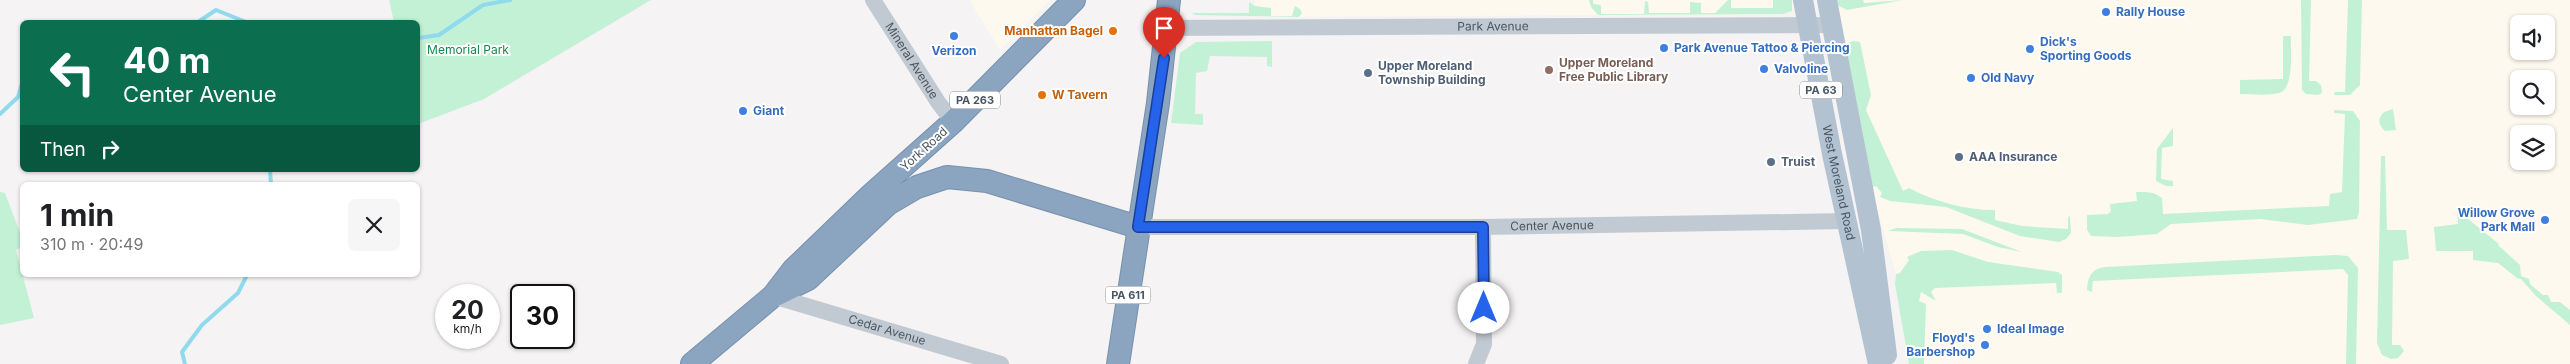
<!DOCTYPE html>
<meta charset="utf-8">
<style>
body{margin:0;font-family:Inter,sans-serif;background:#f6f6f6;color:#202124;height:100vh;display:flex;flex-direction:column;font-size:19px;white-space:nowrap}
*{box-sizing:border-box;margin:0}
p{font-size:16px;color:#757577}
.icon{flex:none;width:28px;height:28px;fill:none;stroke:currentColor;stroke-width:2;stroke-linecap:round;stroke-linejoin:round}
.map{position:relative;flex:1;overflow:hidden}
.drawer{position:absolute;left:20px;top:182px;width:400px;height:95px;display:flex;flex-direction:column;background:#fff;border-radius:8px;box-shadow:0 1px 4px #0004}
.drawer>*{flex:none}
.guide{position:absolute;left:20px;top:20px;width:400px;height:152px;border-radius:8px;box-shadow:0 1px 4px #0004;background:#0b6e4f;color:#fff;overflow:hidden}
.buttons{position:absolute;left:2510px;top:15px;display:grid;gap:10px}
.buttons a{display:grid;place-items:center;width:45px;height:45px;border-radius:8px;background:#fff;box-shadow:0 1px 4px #0004;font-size:25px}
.speed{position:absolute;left:435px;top:284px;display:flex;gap:10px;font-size:25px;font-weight:700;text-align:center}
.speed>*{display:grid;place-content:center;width:65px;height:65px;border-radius:50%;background:#fff;box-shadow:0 1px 4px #0004;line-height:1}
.speed small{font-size:12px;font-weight:400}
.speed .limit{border:2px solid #111;border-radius:8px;background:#fff;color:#111}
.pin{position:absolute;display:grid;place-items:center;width:42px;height:42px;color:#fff;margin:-51px -21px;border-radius:50% 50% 50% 0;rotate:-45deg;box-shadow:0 0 5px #0007}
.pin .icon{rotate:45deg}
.me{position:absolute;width:55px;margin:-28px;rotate:0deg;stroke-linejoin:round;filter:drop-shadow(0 0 4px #0008)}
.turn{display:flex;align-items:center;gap:18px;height:105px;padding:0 20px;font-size:22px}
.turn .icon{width:65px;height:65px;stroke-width:2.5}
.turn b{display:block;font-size:35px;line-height:42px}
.then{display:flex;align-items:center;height:48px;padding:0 20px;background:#0003;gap:10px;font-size:19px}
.round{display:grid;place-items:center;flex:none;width:52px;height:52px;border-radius:8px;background:#f6f6f6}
.overview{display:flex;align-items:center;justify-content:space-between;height:85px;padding:0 20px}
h1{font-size:30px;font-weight:700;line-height:38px}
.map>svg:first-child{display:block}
.commercial{fill:#fdf9ef;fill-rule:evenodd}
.green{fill:#c3f1d5}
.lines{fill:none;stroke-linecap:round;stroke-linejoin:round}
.stream{stroke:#90daee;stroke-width:4}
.highway-casing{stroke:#7690ad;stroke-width:24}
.minor{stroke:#c1cad2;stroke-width:16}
.major{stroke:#b3c2d1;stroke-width:20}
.highway{stroke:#8ba5c1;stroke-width:22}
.route-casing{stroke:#184099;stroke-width:12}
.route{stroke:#2563eb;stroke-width:9}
.shop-dot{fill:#3f7fe0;stroke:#fff;stroke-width:2}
.food-dot{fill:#e8710a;stroke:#fff;stroke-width:2}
.education-dot{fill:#8d6e63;stroke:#fff;stroke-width:2}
.service-dot{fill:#5c6f8a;stroke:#fff;stroke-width:2}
.labels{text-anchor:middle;stroke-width:4;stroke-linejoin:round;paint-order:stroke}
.shield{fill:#fff;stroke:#808990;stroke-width:1}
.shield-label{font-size:11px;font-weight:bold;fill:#4a5661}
.shop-label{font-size:12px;font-weight:bold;fill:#366cbe;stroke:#fff;text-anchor:start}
.street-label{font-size:12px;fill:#4a5661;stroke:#fff}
.food-label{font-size:12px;font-weight:bold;fill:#c56008;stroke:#fff;text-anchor:end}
.park-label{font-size:12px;fill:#17864f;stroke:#fff}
.education-label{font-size:12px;font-weight:bold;fill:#785e54;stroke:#fff;text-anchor:start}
.service-label{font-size:12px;font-weight:bold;fill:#4e5e75;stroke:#fff;text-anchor:start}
</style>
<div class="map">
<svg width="2570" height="364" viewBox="0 0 2570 364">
<rect width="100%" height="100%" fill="#f5f3f3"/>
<!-- commercial -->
<g class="commercial">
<path d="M969,0h81l-50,50z"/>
<path d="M1255,0h537l1,6 -1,5 -9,3 -529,3z"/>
<path d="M1832,0h738v364h-661l-14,-80 1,-10 -25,-86zM2519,24h27v27h-27zM2519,79h27v27h-27zM2519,134h27v27h-27z"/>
</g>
<!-- green -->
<g class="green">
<path d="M389,0h262l-167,99 -66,25v-102h-24z"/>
<path d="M1589,0h4v4l8,1v9h43l1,-13 3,1 1,11h41v-11l11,1v10h14l13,-13h3v8h42v-8h19v11l-9,3 -185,1 -7,-8z"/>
<path d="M1832,0h31l1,3 39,-3 -56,10 -14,-7z"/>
<path d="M2301,0h10l-2,81h7l5,4 1,8 -4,2 -12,-1 -4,-4z"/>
<path d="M2348,0h14l-2,85 -10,10h-16l1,-3h10z"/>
<path d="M1249,2l6,4 16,2v8h21l3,-10 5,3 2,4 -3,4 -104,-2 -3,-2h57z"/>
<path d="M2283,36h8c-1,14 4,53 -12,57 -12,3 -27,1 -39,1v-14l43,-1z"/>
<path d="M1272,41v26l-5,-1v-9l-57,-1 -3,15 -11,2 -1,41h8v11l-32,-2 9,-70 16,-11z"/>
<path d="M1853,41l7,1 11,53 -5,15 37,81 6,-3c26,14 56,22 86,22v10l27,6 46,3v-12l2,-1 1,17 -5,6 -7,3 -39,-6 -74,-29 -56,-6 -10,-4 2,-4 -6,-7 -5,2 -29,-138 5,-1v-5z"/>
<path d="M2393,109l3,21 -11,1c-7,-7 -8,-12 -1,-19z"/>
<path d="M2334,110l19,1 7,10 -1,91 -2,7 -49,6 -48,-6 -89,5 -14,10 -39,3 -27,-1 -4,-6v-15l21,-1 3,-3 -1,-7 27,-3 -1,-9c11,0 17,-1 26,6l1,16 166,-8 1,-12 12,-2 3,-78 -11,-1z"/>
<path d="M2173,128v18l-11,2 -1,31 12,2v5h-7l-10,-5 1,-32z"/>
<path d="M2381,156h4l2,74h19l3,29 -16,2 -1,84h8l4,6 -6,7 -7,1 -9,-4 -5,-12z"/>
<path d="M0,192l5,1 17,45v9l-6,3 18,68 -34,7z"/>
<path d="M2457,210l42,34 -1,1 22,20 1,11 8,3 1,5 13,11h5l3,7h9l10,8v15l-34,-29 -15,-17 -4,-1 -19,-15 -25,-3v-9h-37l-2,-24 24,-3z"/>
<path d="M1896,228l66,1 60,23 -24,-5 -35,-13 -75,-3z"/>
<path d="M1952,250l36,12 70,10 4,3v18h-5l-1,-10 -121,5 -4,4 5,9 -15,-9 -2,9 7,3 -2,60h-15l-14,-80 1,-10 4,-1 9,-13 -2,-3 14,-6z"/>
<path d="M2336,255l12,1 10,12 -2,96h-10l2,-89 -5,-6 -250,12 -1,11 -5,-2c1,-13 4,-21 18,-23z"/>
</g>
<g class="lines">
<!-- stream -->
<g class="stream">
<path d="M198,22l18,-12 30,12"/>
<path d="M418,38l21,-3 44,-30 27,-5"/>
<path d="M0,114l18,-17 4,-14"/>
<path d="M270,170l1,15"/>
<path d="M185,364l-3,-12 20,-27 36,-32 9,-18"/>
</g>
<defs>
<g id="highway">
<path d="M778,294l30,-15 80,-75 29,-17 30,-10 40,4 151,46"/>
<path d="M692,364l81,-68 20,-26 78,-75 82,-73 121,-122"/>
<path d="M1118,364l40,-261 11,-103"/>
</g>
</defs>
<!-- highway casing -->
<use href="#highway" class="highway-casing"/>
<!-- minor -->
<g class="minor">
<path id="s1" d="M873,0l65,102 15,20"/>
<path id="s2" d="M1153,28l679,-3"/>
<path id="s3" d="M1138,227h345l364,-6"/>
<path id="s4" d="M773,296l228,68"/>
<path d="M1476,364l8,-20 -1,-117"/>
</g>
<!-- major -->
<g class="major">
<path id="s5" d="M1803,0l29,154 46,210"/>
<path d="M1827,0l44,230 16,125"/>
</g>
<!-- highway -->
<use href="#highway" class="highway"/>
</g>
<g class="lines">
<defs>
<path id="route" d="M1164,58l-26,169h345l1,81"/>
</defs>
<!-- route casing -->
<use href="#route" class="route-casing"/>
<!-- route -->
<use href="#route" class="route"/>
</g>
<!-- markers -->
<g class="shop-dot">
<circle cx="2106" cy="12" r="5"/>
<circle cx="954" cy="36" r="5"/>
<circle cx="1664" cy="48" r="5"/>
<circle cx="2030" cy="49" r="5"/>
<circle cx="1764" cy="69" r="5"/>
<circle cx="1971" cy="78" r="5"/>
<circle cx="743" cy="111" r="5"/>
<circle cx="2545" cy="220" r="5"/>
<circle cx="1987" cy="329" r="5"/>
<circle cx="1985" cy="345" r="5"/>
</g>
<g class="food-dot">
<circle cx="1113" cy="31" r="5"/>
<circle cx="1042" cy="95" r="5"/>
</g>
<circle class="education-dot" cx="1549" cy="70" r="5"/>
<g class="service-dot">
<circle cx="1368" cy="73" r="5"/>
<circle cx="1959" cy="157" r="5"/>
<circle cx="1771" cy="162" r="5"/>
</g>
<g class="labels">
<!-- shield labels -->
<g class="shield">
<rect x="1800" y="81.5" width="42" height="17" rx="4"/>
<rect x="950" y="91.5" width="50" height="17" rx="4"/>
<rect x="1105.5" y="286.5" width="45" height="17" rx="4"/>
</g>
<g class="shield-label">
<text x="1821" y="94">PA 63</text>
<text x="975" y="104">PA 263</text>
<text x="1128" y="299">PA 611</text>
</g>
<!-- shop labels -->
<g class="shop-label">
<text x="2116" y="16">Rally House</text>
<text x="2040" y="46">Dick's<tspan x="2040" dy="14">Sporting Goods</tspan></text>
<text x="1674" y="52">Park Avenue Tattoo &amp; Piercing</text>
<text x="954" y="55" text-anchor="middle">Verizon</text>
<text x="1774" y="73">Valvoline</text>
<text x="1981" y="82">Old Navy</text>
<text x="753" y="115">Giant</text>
<text x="2535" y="217" text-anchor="end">Willow Grove<tspan x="2535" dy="14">Park Mall</tspan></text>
<text x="1997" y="333">Ideal Image</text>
<text x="1975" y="342" text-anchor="end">Floyd's<tspan x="1975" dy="14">Barbershop</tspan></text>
</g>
<!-- street labels -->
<g class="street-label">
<text dy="4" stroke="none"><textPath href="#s2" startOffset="340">Park Avenue</textPath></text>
<text dy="4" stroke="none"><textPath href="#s1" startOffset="72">Mineral Avenue</textPath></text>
<text transform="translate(924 149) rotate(-42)" y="4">York Road</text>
<text dy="4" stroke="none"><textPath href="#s5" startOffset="186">West Moreland Road</textPath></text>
<text dy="4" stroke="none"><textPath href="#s3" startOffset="414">Center Avenue</textPath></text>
<text dy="4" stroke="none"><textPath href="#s4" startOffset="119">Cedar Avenue</textPath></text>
</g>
<!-- food labels -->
<g class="food-label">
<text x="1103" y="35">Manhattan Bagel</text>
<text x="1052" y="99" text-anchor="start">W Tavern</text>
</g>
<!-- park labels -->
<g class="park-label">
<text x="468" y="54">Memorial Park</text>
</g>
<!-- education labels -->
<g class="education-label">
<text x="1559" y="67">Upper Moreland<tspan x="1559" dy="14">Free Public Library</tspan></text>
</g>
<!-- service labels -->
<g class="service-label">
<text x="1378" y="70">Upper Moreland<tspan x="1378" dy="14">Township Building</tspan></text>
<text x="1969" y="161">AAA Insurance</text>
<text x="1781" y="166">Truist</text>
</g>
</g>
</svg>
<div class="buttons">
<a><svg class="icon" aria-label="sound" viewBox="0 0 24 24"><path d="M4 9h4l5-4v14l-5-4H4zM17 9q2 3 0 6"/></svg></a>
<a><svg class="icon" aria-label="search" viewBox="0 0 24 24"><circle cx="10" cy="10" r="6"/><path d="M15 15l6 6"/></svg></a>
<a><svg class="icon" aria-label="layers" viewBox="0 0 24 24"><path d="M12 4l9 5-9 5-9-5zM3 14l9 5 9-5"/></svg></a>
</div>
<div class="speed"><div>20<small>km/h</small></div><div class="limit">30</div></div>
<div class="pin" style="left:1164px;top:58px;background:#d93025"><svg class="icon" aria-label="arrive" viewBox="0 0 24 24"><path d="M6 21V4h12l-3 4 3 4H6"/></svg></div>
<svg class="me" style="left:1484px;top:308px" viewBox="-20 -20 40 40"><circle r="19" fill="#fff"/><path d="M0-13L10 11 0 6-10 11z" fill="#2563eb"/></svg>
<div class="guide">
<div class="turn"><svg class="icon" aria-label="left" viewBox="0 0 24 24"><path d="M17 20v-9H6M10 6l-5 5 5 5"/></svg><div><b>40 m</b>Center Avenue</div></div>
<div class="then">Then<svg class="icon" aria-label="right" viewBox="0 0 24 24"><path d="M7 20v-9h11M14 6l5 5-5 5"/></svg></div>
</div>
<section class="drawer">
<div class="overview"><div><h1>1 min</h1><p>310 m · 20:49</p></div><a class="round"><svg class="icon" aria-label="close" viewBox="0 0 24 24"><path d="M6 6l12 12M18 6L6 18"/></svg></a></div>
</section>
</div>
